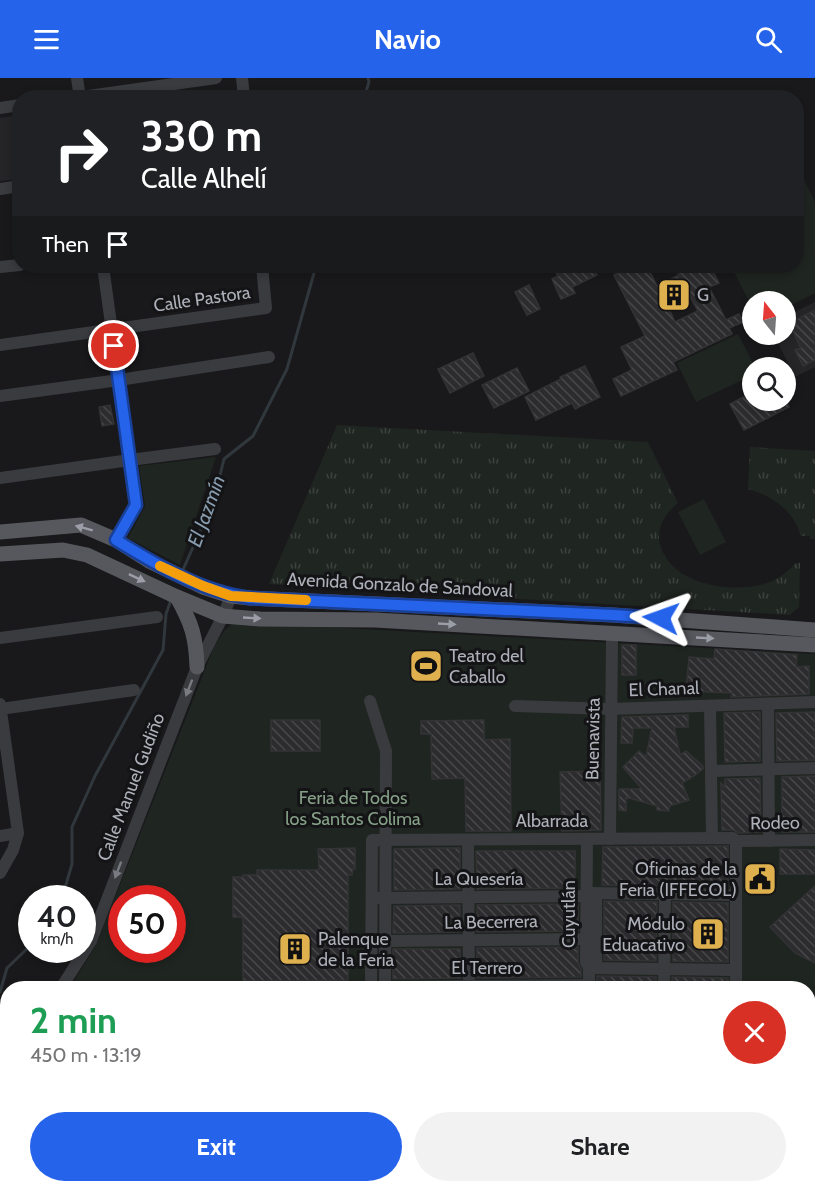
<!DOCTYPE html>
<meta charset="utf-8">
<style>
body{margin:0;font-family:Cabin,sans-serif;background:#f2f2f2;color:#202124;height:100vh;display:flex;flex-direction:column;font-size:22px;white-space:nowrap}
*{box-sizing:border-box;margin:0}
p{font-size:20px;color:#757577}
.icon{flex:none;width:33px;height:33px;fill:none;stroke:currentColor;stroke-width:2;stroke-linecap:round;stroke-linejoin:round}
.map{position:relative;flex:1;overflow:hidden}
.details{position:absolute;left:0px;top:903px;width:816px;height:212px;display:flex;flex-direction:column;background:#fff;border-radius:24px 24px 0 0;box-shadow:0 3px 9px #0003}
.details>*{flex:none}
.top-card{position:absolute;left:12px;top:12px;width:792px;height:183px;border-radius:24px;box-shadow:0 3px 9px #0003;background:#202124;color:#fff;overflow:hidden}
.needle{width:39px;rotate:343deg}
.tools{position:absolute;left:742px;top:213px;display:grid;gap:12px}
.tools a{display:grid;place-items:center;width:54px;height:54px;border-radius:50%;background:#fff;box-shadow:0 3px 9px #0003;font-size:30px}
.speed{position:absolute;left:18px;top:807px;display:flex;gap:12px;font-size:30px;font-weight:700;text-align:center}
.speed>*{display:grid;place-content:center;width:78px;height:78px;border-radius:50%;background:#fff;box-shadow:0 3px 9px #0003;line-height:1}
.speed small{font-size:15px;font-weight:400}
.speed .limit{border:9px solid #d22;background:#fff;color:#111}
.pin{position:absolute;display:grid;place-items:center;width:51px;height:51px;color:#fff;margin:-26px;border:3px solid #fff;border-radius:50%;box-shadow:0 2px 6px #0007}
.me{position:absolute;width:66px;margin:-33px;rotate:274deg;stroke-linejoin:round;filter:drop-shadow(0 0 4px #0008)}
.turn{display:flex;align-items:center;gap:21px;height:126px;padding:0 30px;font-size:27px}
.turn .icon{width:78px;height:78px;stroke-width:2.5}
.turn b{display:block;font-size:42px;line-height:51px}
.then{display:flex;align-items:center;height:57px;padding:0 30px;background:#0003;gap:12px;font-size:22px}
.round{display:grid;place-items:center;flex:none;width:63px;height:63px;border-radius:32px;background:#f2f2f2}
.summary{display:flex;align-items:center;justify-content:space-between;height:102px;padding:0 30px}
h1{font-size:36px;font-weight:700;line-height:45px;color:#1e9e55}
.button{display:flex;gap:12px;margin-top:auto;padding:12px 30px}
.button a{flex:1;height:69px;border-radius:36px;background:#2563eb;color:#fff;font-size:24px;font-weight:700;line-height:69px;text-align:center}
.button a+a{background:#f2f2f2;color:#202124}
header{display:flex;justify-content:space-between;align-items:center;height:78px;padding:0 30px;background:#2563eb;color:#fff;font-size:27px;font-weight:700}
.map>svg:first-child{display:block}
.built{fill:#252527}
.grass{fill:url(#grass-tufts)}
.green{fill:#1f2520;fill-rule:evenodd}
.lines{fill:none;stroke-linecap:round;stroke-linejoin:round}
.stream{stroke:#30373d;stroke-width:3}
.building{fill:url(#building-back-hatch);stroke:#333336;stroke-width:1.5;fill-rule:evenodd}
.minor{stroke:#3a3b3f;stroke-width:12}
.major{stroke:#57585e;stroke-width:15}
.oneway{fill:#9c9ea7}
.oneway2{fill:#797b82}
.route-casing{stroke:#184099;stroke-width:15}
.route{stroke:#2563eb;stroke-width:10}
.slow{stroke:#f59e0b;stroke-width:10}
.labels{text-anchor:middle;stroke-width:6;stroke-linejoin:round;paint-order:stroke}
.poi-label{font-size:18px;fill:#adb0b9;stroke:#141416;text-anchor:start}
.street-label{font-size:18px;fill:#adb0b9;stroke:#141416}
.park-label{font-size:18px;fill:#86a188;stroke:#141416}
.water-label{font-size:20px;font-style:italic;fill:#889caf;stroke:#141416}
</style>
<header><svg class="icon" aria-label="menu" viewBox="0 0 24 24"><path d="M4 6h16M4 12h16M4 18h16"/></svg>Navio<svg class="icon" aria-label="search" viewBox="0 0 24 24"><circle cx="10" cy="10" r="6"/><path d="M15 15l6 6"/></svg></header>
<div class="map">
<svg width="815" height="1114" viewBox="0 0 815 1114">
<defs>
<pattern id="grass-tufts" width="24" height="20" patternUnits="userSpaceOnUse" patternTransform="scale(1.5)"><rect width="24" height="20" fill="#1f2520"/><path d="M3 7l-1-3M5 7V3M7 7l1-3M15 17l-1-3M17 17v-4M19 17l1-3" fill="none" stroke="#3d423e"/></pattern>
<pattern id="building-back-hatch" width="6" height="6" patternUnits="userSpaceOnUse" patternTransform="scale(1.5)"><rect width="6" height="6" fill="#2c2c2e"/><path d="M-1 5l2 2M0 0l6 6M5-1l2 2" fill="none" stroke="#48484a"/></pattern>
</defs>
<rect width="100%" height="100%" fill="#19191b"/>
<!-- built -->
<g class="built">
<path d="M19,37v64l-19,2v-63z"/>
<path d="M815,224v65l-20,10 -21,-42 12,-1v-18z"/>
</g>
<!-- grass -->
<g class="grass">
<path d="M337,347l311,17 30,61c-5,4 -10,9 -13,14 -8,13 -8,26 0,39 18,31 73,38 105,26 10,-4 18,-11 26,-19h4l-1,44 -9,8 -521,-31z"/>
<path d="M750,369l65,4v88h-5v-3h-9c-8,-26 -28,-40 -53,-47z"/>
</g>
<!-- green -->
<g class="green">
<path d="M797,87l18,37v91l-29,15v-6h-33v7l-22,-43h65z"/>
<path d="M738,256l17,33 -2,1v7l-57,27 -19,-39z"/>
<path d="M216,379l-36,108 -52,-27 17,-32 -6,-40z"/>
<path d="M704,421l22,43 -26,13 -22,-43z"/>
<path d="M234,544l581,32v497h-7v-163h-738l27,-45 117,-296 10,-16zM122,820h50v52h-50z"/>
<path d="M7,1017v64h-7v-51z"/>
</g>
<g class="lines">
<!-- stream -->
<g class="stream">
<path d="M364,20l5,-16 -1,-4"/>
<path d="M182,494l32,-72 10,-41 29,-23 34,-67 29,-103"/>
<path d="M62,820l10,-34v-37l23,-51 68,-126 3,-36 5,-14"/>
<path d="M0,914l7,-24 25,-24"/>
</g>
</g>
<!-- building -->
<g class="building">
<path d="M570,188h22l5,9 -25,12 3,6 -14,6 -9,-20 6,-3 -2,-4z"/>
<path d="M632,188h15l10,20 22,-11 -2,-5 9,-4h24l9,17 -10,4 17,33 13,-6 4,8 -14,6 3,6 -59,28 4,8 -56,26 -8,-17 19,-9 -11,-23 24,-11 -31,-61zM688,215l10,18 -23,11 -8,-18z"/>
<path d="M529,207l11,24 -13,6 -12,-23z"/>
<path d="M815,232v50l-12,6 -8,-16 6,-2 -12,-25z"/>
<path d="M473,275l11,23 -34,17 -12,-24z"/>
<path d="M585,288l15,31 -25,12 -3,-6 -36,17 -11,-23 36,-18 -1,-2z"/>
<path d="M517,290l12,23 -35,17 -12,-23z"/>
<path d="M753,314v8h32l4,7 -45,23 -14,-26z"/>
<path d="M110,327l4,19 -12,2 -3,-19z"/>
<rect x="622" y="567" width="14" height="30"/>
<path d="M715,571l82,6 -1,12 13,-1v28l-78,3 1,-4 -46,-2 3,-34 25,2z"/>
<path d="M760,634v49l-35,1 -1,-49z"/>
<path d="M815,634v48l-38,1 -1,-48z"/>
<path d="M688,637v12h-14l6,28 6,-4 17,15v3l-9,7 -12,7 7,17 -20,6v5l-12,-1v-4l-31,-9v14l-7,-1v-21h23l-19,-22 16,-16 7,6 6,-29h-19l-1,15h-11l1,-26z"/>
<rect x="271" y="642" width="49" height="31"/>
<path d="M484,642v20l26,-1 1,92h-45l-1,-53 -33,1 -1,-45h-10v-13z"/>
<path d="M600,693l1,59 -39,1 -2,-59z"/>
<path d="M815,698v56h-33v-55z"/>
<path d="M760,700l1,54 -22,1 -6,-3h-11l-1,-47 4,4v-8z"/>
<path d="M728,768v41l-126,-2 1,-38z"/>
<path d="M355,770v21h-2l-1,6h-4v105l-105,1v-64h-10v-40h10v-2h14v-5h62l-1,-21z"/>
<path d="M433,770h27v41l-66,1v-41z"/>
<path d="M780,771l35,1v24h-35z"/>
<path d="M476,773h99v37l-98,1z"/>
<path d="M763,786l11,11 -18,18 -11,-11z"/>
<path d="M815,808v77l-20,-10 -25,-26z"/>
<path d="M604,823l53,1 -1,59 -52,-1z"/>
<path d="M673,824l55,1v59l-55,-1z"/>
<path d="M578,826v27l-101,1v-27z"/>
<path d="M460,827v27l-67,1 1,-27z"/>
<path d="M578,869v15l3,8v7l-104,1v-30z"/>
<path d="M393,871h67l1,29 -68,1z"/>
<path d="M597,898l59,1v11h-59z"/>
<path d="M672,899l56,1v10h-56z"/>
</g>
<g class="lines">
<!-- minor -->
<g class="minor">
<path d="M77,0l3,20"/>
<path d="M242,0l2,20"/>
<path d="M74,20l142,-20"/>
<path d="M0,30l20,-3"/>
<path d="M0,111l20,-3"/>
<path d="M103,188l33,239 -20,35"/>
<path d="M0,189l20,-2"/>
<path d="M0,267l266,-37 -4,-42"/>
<path d="M0,318l119,-16 150,-23"/>
<path d="M0,400l130,-18 85,-11"/>
<path d="M0,560l157,-21"/>
<path d="M370,623l16,50 -1,237"/>
<path d="M0,626l18,129 -5,17 -13,23"/>
<path d="M768,626l1,137"/>
<path d="M515,628l96,3 204,-7"/>
<path d="M710,628l2,132"/>
<path d="M0,631l134,-19"/>
<path d="M711,693l104,-3"/>
<path d="M0,758l18,-3"/>
<path d="M587,761l-1,123 3,6v20"/>
<path d="M610,761l2,-199"/>
<path d="M468,762l1,148"/>
<path d="M736,763l79,-1"/>
<path d="M587,815l149,2"/>
<path d="M378,820l208,-2"/>
<path d="M385,863l211,-2"/>
<path d="M589,890l147,2"/>
<path d="M596,890v-74"/>
<path d="M385,909l204,-2"/>
<path d="M61,910l30,-47 106,-274 26,-51 8,-20"/>
<path d="M371,910l1,-148 361,-2 3,3v147"/>
<path d="M664,910l1,-94"/>
<path d="M0,1008l8,-12"/>
<path d="M743,1114v-7"/>
</g>
<!-- major -->
<g class="major">
<path d="M0,454l81,-7 35,15 33,21 54,26 28,9 19,2 363,17 202,15"/>
<path d="M0,476l63,-4 24,5 90,42 46,19 37,3 115,1 440,25"/>
<path d="M177,519c15,27 19,40 20,70"/>
<path d="M808,1093h7"/>
<path d="M0,1099h8"/>
<path d="M404,1114l8,-7"/>
</g>
</g>
<!-- one-way arrows -->
<defs><path id="oneway-solid" d="M-6-.8H1V-3.2L6.5 0L1 3.2V.8H-6Z" transform="scale(1.5)"/></defs>
<g class="oneway">
<use href="#oneway-solid" transform="translate(84 450) rotate(-165)"/>
<use href="#oneway-solid" transform="translate(137 500) rotate(25)"/>
<use href="#oneway-solid" transform="translate(252 540) rotate(3)"/>
<use href="#oneway-solid" transform="translate(447 546) rotate(3)"/>
<use href="#oneway-solid" transform="translate(705 560) rotate(3)"/>
</g>
<g class="oneway2">
<use href="#oneway-solid" transform="translate(189 610) rotate(111)"/>
<use href="#oneway-solid" transform="translate(118 792) rotate(111)"/>
</g>
<g class="lines">
<defs>
<path id="route" d="M114,268l22,159 -20,35c41,25 85,52 134,58l363,17 48,3"/>
</defs>
<!-- route casing -->
<use href="#route" class="route-casing"/>
<!-- route -->
<use href="#route" class="route"/>
<!-- slow -->
<path class="slow" d="M160,488l43,20 28,10 75,4"/>
</g>
<!-- icons -->
<defs>
<symbol id="building-square" viewBox="-11 -11 22 22"><rect x="-9" y="-9" width="18" height="18" rx="4" fill="#deb04e" stroke="#141416"/><path d="M-4-6H4V6H1V3H-1V6H-4ZM-2.5-4.3h1.7v1.8h-1.7ZM.8-4.3h1.7v1.8H.8ZM-2.5-1h1.7V.8h-1.7ZM.8-1h1.7V.8H.8Z" fill="#111"/></symbol>
<symbol id="stadium-square" viewBox="-11 -11 22 22"><rect x="-9" y="-9" width="18" height="18" rx="4" fill="#deb04e" stroke="#141416"/><path d="M0-5a6.5 5 0 1 0 0 10a6.5 5 0 1 0 0-10ZM-3.5-1.8h7v3.6h-7Z" fill="#111"/></symbol>
<symbol id="civic-square" viewBox="-11 -11 22 22"><rect x="-9" y="-9" width="18" height="18" rx="4" fill="#deb04e" stroke="#141416"/><path d="M-.6-6.5H3V-4.5H.6V-3L4-1V1h2V6H-6V1h2V-1L-.6-3ZM-1.2 2.5V6h2.4V2.5Z" fill="#111"/></symbol>
</defs>
<g fill-rule="evenodd">
<use href="#building-square" x="655" y="198" width="38" height="38"/>
<use href="#stadium-square" x="407" y="569" width="38" height="38"/>
<use href="#civic-square" x="741" y="782" width="38" height="38"/>
<use href="#building-square" x="689" y="837" width="38" height="38"/>
<use href="#building-square" x="276" y="852" width="38" height="38"/>
</g>
<g class="labels">
<!-- poi labels -->
<g class="poi-label">
<text x="697" y="223">G</text>
<text x="449" y="584">Teatro del<tspan x="449" dy="21">Caballo</tspan></text>
<text x="737" y="797" text-anchor="end">Oficinas de la<tspan x="737" dy="21">Feria (IFFECOL)</tspan></text>
<text x="685" y="852" text-anchor="end">Módulo<tspan x="685" dy="21">Eduacativo</tspan></text>
<text x="318" y="867">Palenque<tspan x="318" dy="21">de la Feria</tspan></text>
</g>
<!-- street labels -->
<g class="street-label">
<text transform="translate(202 221) rotate(-8)" y="6">Calle Pastora</text>
<text transform="translate(400 507) rotate(3)" y="6">Avenida Gonzalo de Sandoval</text>
<text transform="translate(664 611) rotate(-2)" y="6">El Chanal</text>
<text transform="translate(593 661) rotate(-89)" y="6">Buenavista</text>
<text transform="translate(131 709) rotate(-69)" y="6">Calle Manuel Gudiño</text>
<text x="552" y="749">Albarrada</text>
<text transform="translate(775 745) rotate(-1)" y="6">Rodeo</text>
<text x="479" y="807">La Quesería</text>
<text transform="translate(569 836) rotate(-90)" y="6">Cuyutlán</text>
<text transform="translate(491 844) rotate(-1)" y="6">La Becerrera</text>
<text x="487" y="896">El Terrero</text>
</g>
<!-- park labels -->
<g class="park-label">
<text x="353" y="726">Feria de Todos<tspan x="353" dy="21">los Santos Colima</tspan></text>
</g>
<!-- water labels -->
<g class="water-label">
<text transform="translate(206 433) rotate(-70)" y="7">El Jazmín</text>
</g>
</g>
</svg>
<div class="tools">
<a><svg class="needle" viewBox="-14 -14 28 28"><path d="M0-13l5 13h-10z" fill="#e53935"/><path d="M0 13l5-13h-10z" fill="#757577"/></svg></a>
<a><svg class="icon" aria-label="search" viewBox="0 0 24 24"><circle cx="10" cy="10" r="6"/><path d="M15 15l6 6"/></svg></a>
</div>
<div class="speed"><div>40<small>km/h</small></div><div class="limit">50</div></div>
<div class="pin" style="left:114px;top:268px;background:#d93025"><svg class="icon" aria-label="arrive" viewBox="0 0 24 24"><path d="M6 21V4h12l-3 4 3 4H6"/></svg></div>
<svg class="me" style="left:661px;top:540px" viewBox="-20 -20 40 40"><path d="M0-17L14 15 0 8-14 15z" fill="#2563eb" stroke="#fff" stroke-width="4"/></svg>
<div class="top-card">
<div class="turn"><svg class="icon" aria-label="right" viewBox="0 0 24 24"><path d="M7 20v-9h11M14 6l5 5-5 5"/></svg><div><b>330 m</b>Calle Alhelí</div></div>
<div class="then">Then<svg class="icon" aria-label="arrive" viewBox="0 0 24 24"><path d="M6 21V4h12l-3 4 3 4H6"/></svg></div>
</div>
<section class="details">
<div class="summary"><div><h1>2 min</h1><p>450 m · 13:19</p></div><a class="round" style="background:#d93025;color:#fff"><svg class="icon" aria-label="close" viewBox="0 0 24 24"><path d="M6 6l12 12M18 6L6 18"/></svg></a></div>
<div class="button"><a>Exit</a><a>Share</a></div>
</section>
</div>
